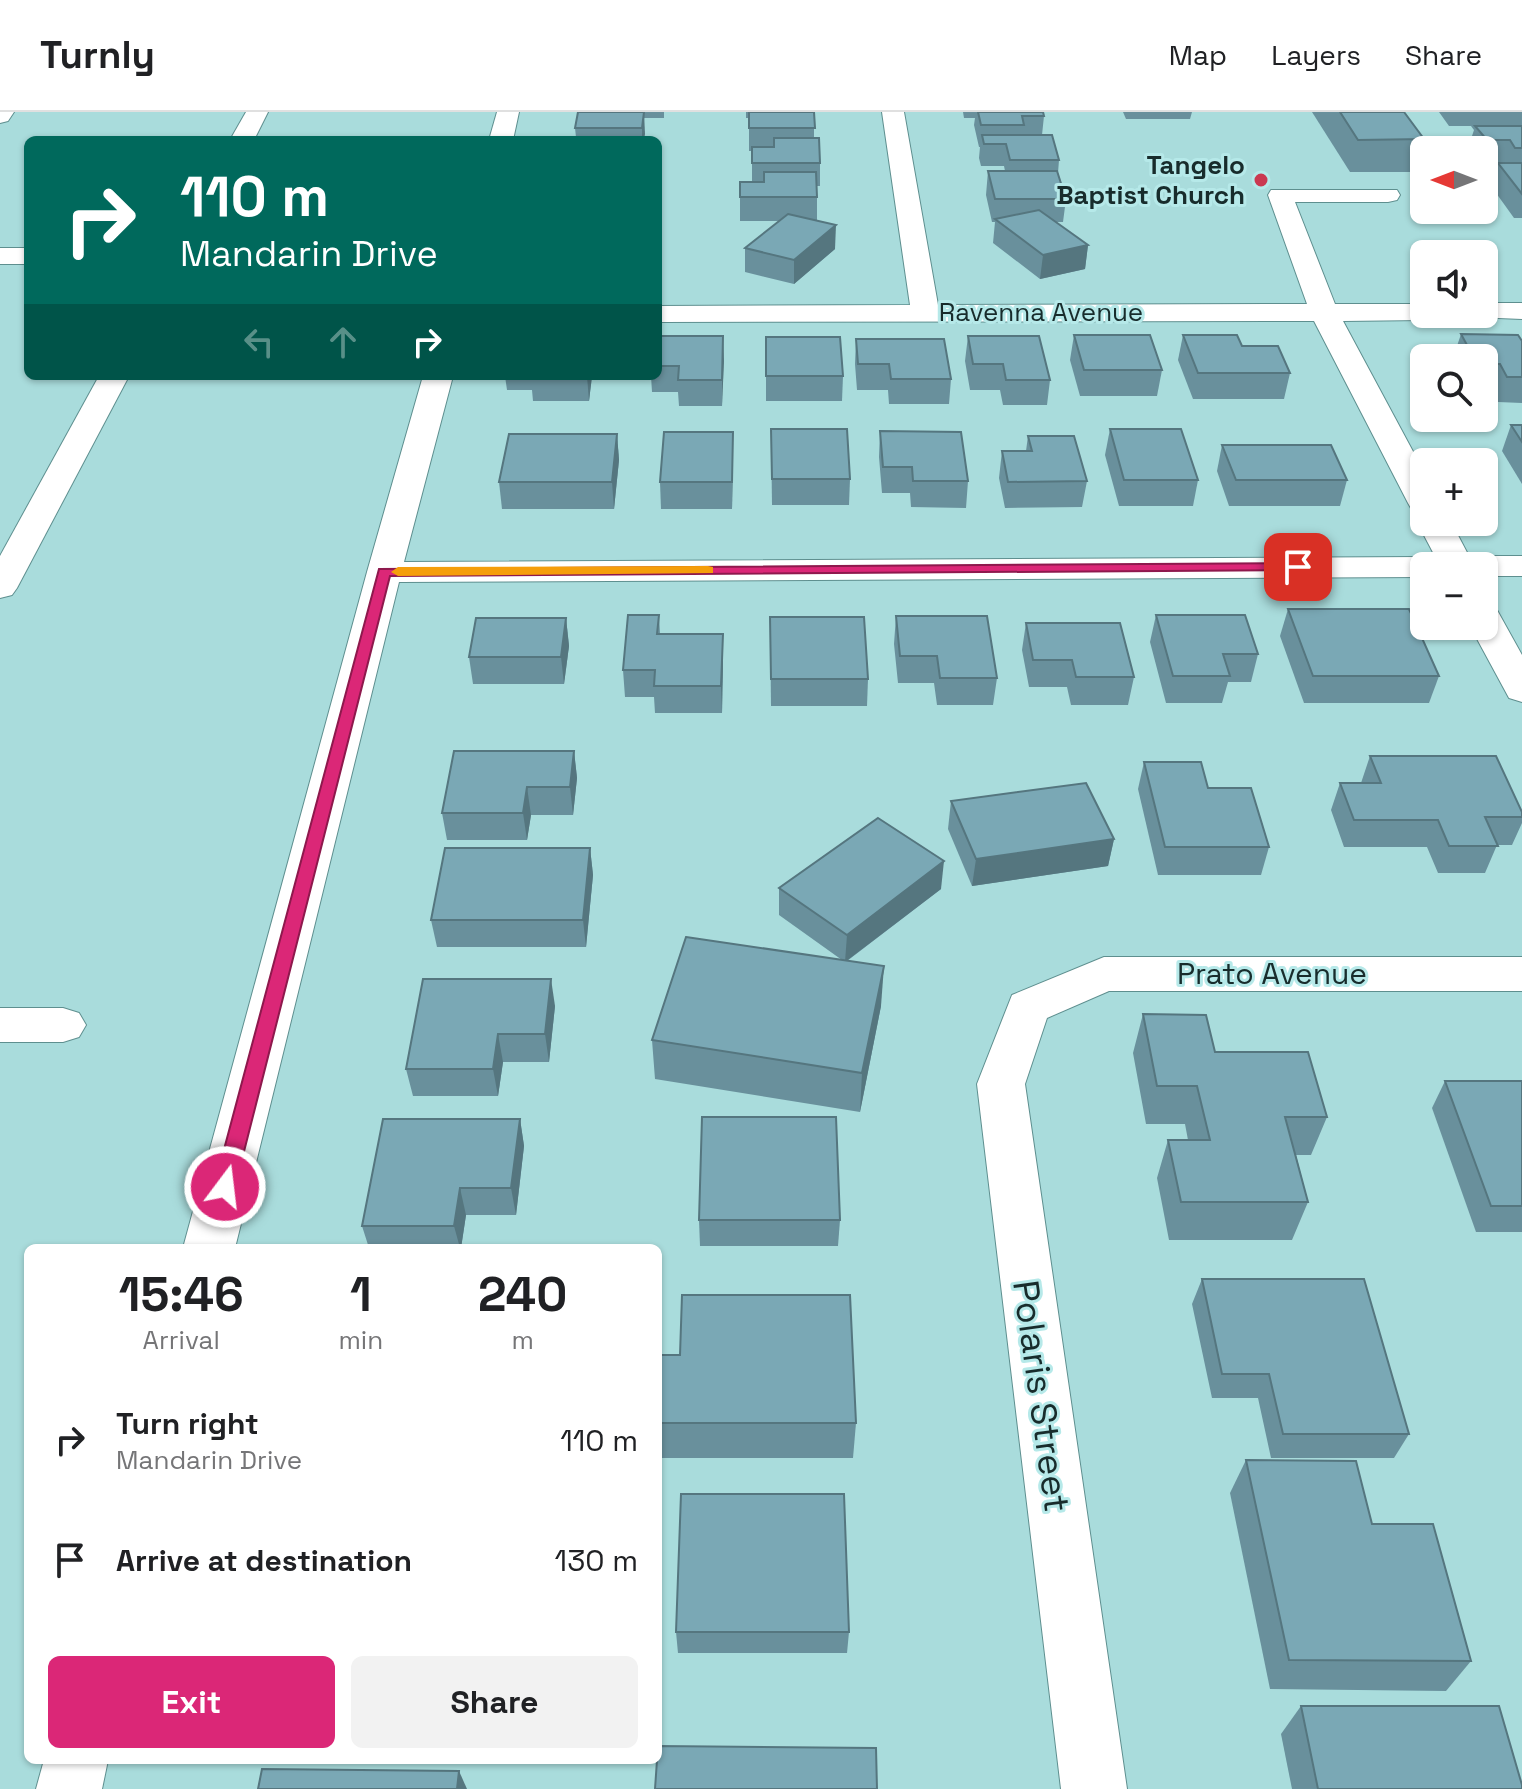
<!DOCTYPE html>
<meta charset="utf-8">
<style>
body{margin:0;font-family:"Space Grotesk",sans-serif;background:#f2f2f2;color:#202124;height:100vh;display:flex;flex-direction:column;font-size:30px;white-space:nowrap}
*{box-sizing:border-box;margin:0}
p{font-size:26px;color:#757577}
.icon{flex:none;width:44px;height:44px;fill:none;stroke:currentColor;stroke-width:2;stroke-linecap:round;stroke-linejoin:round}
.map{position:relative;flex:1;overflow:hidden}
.side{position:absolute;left:24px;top:1132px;width:638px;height:520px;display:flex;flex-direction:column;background:#fff;border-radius:12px;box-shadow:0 2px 6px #0004}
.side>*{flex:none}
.banner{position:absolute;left:24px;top:24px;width:638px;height:244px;border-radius:12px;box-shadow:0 2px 6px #0004;background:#00695c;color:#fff;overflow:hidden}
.needle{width:52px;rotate:270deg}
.fabs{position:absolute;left:1410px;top:24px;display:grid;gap:16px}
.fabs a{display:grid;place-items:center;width:88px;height:88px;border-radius:12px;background:#fff;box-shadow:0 2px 6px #0004;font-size:40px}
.pin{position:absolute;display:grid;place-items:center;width:68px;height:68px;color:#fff;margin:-34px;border-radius:16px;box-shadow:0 4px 12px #0006}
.me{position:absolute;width:88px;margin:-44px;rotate:15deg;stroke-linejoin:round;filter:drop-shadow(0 0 6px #0008)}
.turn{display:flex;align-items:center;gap:28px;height:168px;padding:0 24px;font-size:36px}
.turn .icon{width:104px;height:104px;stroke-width:2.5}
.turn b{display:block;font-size:56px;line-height:68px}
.lanes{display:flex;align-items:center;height:76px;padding:0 24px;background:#0003;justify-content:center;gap:40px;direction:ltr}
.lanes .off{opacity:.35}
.eta{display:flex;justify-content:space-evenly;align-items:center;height:136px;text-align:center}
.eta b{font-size:48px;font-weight:700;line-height:56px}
.cta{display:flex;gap:16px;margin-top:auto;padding:16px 24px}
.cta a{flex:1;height:92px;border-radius:12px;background:#db2777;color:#fff;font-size:32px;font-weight:700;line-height:92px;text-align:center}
.cta a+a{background:#f2f2f2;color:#202124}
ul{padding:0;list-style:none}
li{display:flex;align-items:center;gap:24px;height:120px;padding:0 24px}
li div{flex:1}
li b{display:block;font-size:30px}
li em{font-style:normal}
header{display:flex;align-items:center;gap:48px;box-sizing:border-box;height:112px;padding:0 40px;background:#fff;border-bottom:2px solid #e0e0e0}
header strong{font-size:38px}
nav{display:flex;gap:44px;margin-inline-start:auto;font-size:28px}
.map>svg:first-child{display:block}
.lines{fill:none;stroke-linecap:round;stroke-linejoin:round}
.minor-casing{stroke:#5e8f8f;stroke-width:2}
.minor{fill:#fff;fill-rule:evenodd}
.wall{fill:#69909c}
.shaded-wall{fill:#55767f}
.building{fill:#7aa8b5;stroke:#55767f;stroke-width:2}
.route{fill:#db2777;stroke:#8e194d;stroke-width:2}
.slow{fill:#f59e0b}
.poi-dot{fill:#ca3951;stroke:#b6e9e9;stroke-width:3}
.labels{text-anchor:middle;stroke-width:6;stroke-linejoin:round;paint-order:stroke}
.far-poi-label{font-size:26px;font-weight:bold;fill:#182c2c;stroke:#b6e9e9;text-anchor:end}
.far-street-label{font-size:26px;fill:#182c2c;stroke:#b6e9e9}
.street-label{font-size:30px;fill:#182c2c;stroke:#b6e9e9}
.near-street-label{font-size:36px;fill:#182c2c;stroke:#b6e9e9}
</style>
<header>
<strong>Turnly</strong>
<nav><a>Map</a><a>Layers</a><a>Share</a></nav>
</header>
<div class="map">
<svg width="1522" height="1677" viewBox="0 0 1522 1677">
<rect width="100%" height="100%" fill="#a9dcdc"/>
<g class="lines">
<defs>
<g id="minor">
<path d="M0,0h14l-6,9 -8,2z"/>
<path d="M246,0h22l-14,28h-24z"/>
<path d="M497,0h22l-6,28h-24z"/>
<path d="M882,0h22l34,193 369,-1 -39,-109 3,-5h126l3,5 -3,5 -9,2h-93l40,102h89v10h13l-13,6 -81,1 81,151v41l-12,-3 -4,-7 -94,-182 -656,1v-16l252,-1z"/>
<rect x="0" y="136" width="28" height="16"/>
<path d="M1484,191h38v16l-48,-2 -2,-3h12z"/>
<path d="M99,264h30l-112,212 -5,7 -12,3v-42z"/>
<path d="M423,264h30l-49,186 1020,-5 14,5 -21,-40 7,-7v7h27l20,38 13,-4h38v20h-38v-10h-60v11l-1025,5 -164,666h-52l184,-676z"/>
<path d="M1484,495l13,3 25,45v47l-13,-4 -39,-72h14z"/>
<path d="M1104,845h418v34h-413l-62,27 -22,66 102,705h-66l-84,-705 35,-89z"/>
<path d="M0,896h63l16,5 7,12 -7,12 -16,5h-63z"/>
<path d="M44,1648h64l-6,29h-66z"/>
</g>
</defs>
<!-- minor casing -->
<use href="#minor" class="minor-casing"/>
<!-- minor -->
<use href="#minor" class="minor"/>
</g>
<!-- wall -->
<g class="wall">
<path d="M578,0h86v6h-20v22h-70l2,-3 -1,-9z"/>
<path d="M746,0h68v26l6,25v23h-3v35l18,28 -41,35 -49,-12v-24l35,-27h-40v-39h12v-31h-3v-33h-3z"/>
<path d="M963,0h80l1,4 -2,19 17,25 -1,13 8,26 -3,23h-7l32,23 -3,24 -45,10 -47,-36 2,-21h-3l-6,-27 2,-24h17l-1,-5h-23l-2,-8 1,-11h-1l-5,-22 1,-7h-11z"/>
<path d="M1123,0h69l-2,7h-64z"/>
<path d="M1312,0h92l20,27 -9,33h-65z"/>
<path d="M1439,0h83v106h-8l-23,-32 7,-23h4h-18v-13h-14l-2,-2 6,-18 -3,-4h-22z"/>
<path d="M1461,222l61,7v62l-24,-1 -7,-12h-7v-32h-31z"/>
<path d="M1074,223l88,35 -5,26h-77l-10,-36z"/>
<path d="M1183,223l59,11 48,27 -6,26h-91l-15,-39z"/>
<path d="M658,224h65l-1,70h-43l-1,-14h-26l-1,-16h7z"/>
<path d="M968,224l82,44 -3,25h-44l-3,-15h-30l-5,-29z"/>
<path d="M766,225l77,39 -1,25h-76z"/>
<path d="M856,227l95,40 -2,25h-60l-1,-14h-31l-2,-26z"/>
<path d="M505,264h87l-3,25h-56l-1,-11h-25z"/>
<path d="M1511,313h11v59l-20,-33z"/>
<path d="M771,317l79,50 -1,26h-77z"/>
<path d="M1110,317l88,51 -5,26h-74l-14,-51z"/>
<path d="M880,319l88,50 -2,27 -55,-1 -1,-14h-28l-3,-36z"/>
<path d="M733,320l-1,77h-71l-1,-27z"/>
<path d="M617,322l2,26 -5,49h-112l-3,-27z"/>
<path d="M1028,324l59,45 -5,26 -77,1 -6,-30 3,-27h24z"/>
<path d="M1222,333l125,35 -7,26h-111l-12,-35z"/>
<path d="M1288,497l151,67 -10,27h-125l-24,-67z"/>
<path d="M659,503l1,19h63l-1,79h-67l-1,-16h-29l-2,-27z"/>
<path d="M1156,503l102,39 -7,28h-23l-6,21h-56l-16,-61z"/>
<path d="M896,504l101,62 -4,27h-56l-3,-22h-36l-4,-39z"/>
<path d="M770,505l98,62 -1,27h-96z"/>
<path d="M566,506l3,28 -5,38h-91l-4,-27z"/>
<path d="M1026,511l108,54 -6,28h-57l-4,-18h-38l-7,-37z"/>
<path d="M574,639l3,27 -4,37h-42l-4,25h-80l-5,-27z"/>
<path d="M1370,644l152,56v11l-10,22h-15l-12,28h-47l-11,-26h-83l-13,-37 9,-27h21z"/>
<path d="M1144,650l64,26 61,59 -8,28h-103l-20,-86z"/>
<path d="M951,689l163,38 -6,27 -136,20 -24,-57z"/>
<path d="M590,736l3,27 -7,72h-149l-6,-27z"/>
<path d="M779,776l162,1 -94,72 34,45 -21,106 -205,-33 -3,-39 190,-80 -63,-45z"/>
<path d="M555,894l-6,56h-46l-5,34h-85l-7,-27z"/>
<path d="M1143,902l72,38 112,65 -16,38h-15l12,47 -16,38h-123l-12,-62 11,-38h20l-3,-16h-39l-13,-71z"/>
<path d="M1445,969h77v151h-46l-44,-124z"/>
<path d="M520,1007l4,27 -8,69h-50l-5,33h-92l-7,-22z"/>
<path d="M699,1108h141l-2,26h-138z"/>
<path d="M1202,1167l207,155 -15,24h-123l-13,-60h-46l-20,-94z"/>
<path d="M658,1243l198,68 -3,35h-195z"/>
<path d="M1246,1348l126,64 99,137 -25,30 -176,-2 -40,-196z"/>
<path d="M676,1520h173l-2,21h-169z"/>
<path d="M1301,1594l221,83h-230l-11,-55z"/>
</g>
<!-- shaded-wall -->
<g class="shaded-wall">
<path d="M644,0l1,22 -1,6h-2v-12z"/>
<path d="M836,113l-1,24 -41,35v-24z"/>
<path d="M1088,133l-3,24 -45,10 3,-24z"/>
<path d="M723,224l1,25 -2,45v-26z"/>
<path d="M587,264h5l-3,25z"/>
<path d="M733,320v26l-1,51v-27z"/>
<path d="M617,322l2,26 -5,49 -2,-27z"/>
<path d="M566,506l3,28 -5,38 -3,-27z"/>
<path d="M723,522v27l-1,52 -1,-27z"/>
<path d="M574,639l3,27 -4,37 -3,-28z"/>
<path d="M527,675l4,28 -4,25 -4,-27z"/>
<path d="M1114,727l-6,27 -136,20 4,-27z"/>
<path d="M590,736l3,27 -7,72 -3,-27z"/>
<path d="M944,749l-3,28 -96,73 2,-27z"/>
<path d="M884,854l-3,40 -21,106 2,-39z"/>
<path d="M551,867l4,27 -6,56 -4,-28z"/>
<path d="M498,922l5,28 -5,34 -5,-27z"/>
<path d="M520,1007l4,27 -8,69 -5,-27z"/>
<path d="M460,1076l6,27 -5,33h-1l-6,-22z"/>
<path d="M459,1659l8,18h-10z"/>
</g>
<!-- building -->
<g class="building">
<path d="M578,0h66l-2,16h-67z"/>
<path d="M749,0h65l1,16h-66z"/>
<path d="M978,0h65l1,4h-22l2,9h-43z"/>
<path d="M1340,0h64l20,27 -66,1z"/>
<path d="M1475,14h47v22h-7l-5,-8h-23z"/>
<path d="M982,23h70l7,25h-49l-4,-16h-22z"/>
<path d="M574,25h56l-1,3h-55z"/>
<path d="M774,26h45l1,25h-68v-16h22z"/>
<path d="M1498,51h24v31z"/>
<path d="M988,59h69l9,28h-71z"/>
<path d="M764,60h52l1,25h-77v-15h24z"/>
<path d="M1039,98l49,35 -45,10 -48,-36z"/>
<path d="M788,102l48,11 -42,35 -49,-12z"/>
<path d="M1461,222l57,1 4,6v36h-15l-7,-13h-16v-6h-10z"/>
<path d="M1074,223h76l12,35h-78z"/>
<path d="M1183,223h54l5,11h36l12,27h-92z"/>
<path d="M658,224h65l-1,44h-44l1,-14h-21z"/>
<path d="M968,224h71l11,44h-44l-3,-16h-30z"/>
<path d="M766,225h74l3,39h-77z"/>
<path d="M856,227h88l7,40h-60l-2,-15h-31z"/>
<path d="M1511,313h11v17z"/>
<path d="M771,317h76l3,50h-78z"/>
<path d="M1110,317h71l17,51h-74z"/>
<path d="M880,319l81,1 7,49h-55l-1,-14h-29z"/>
<path d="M664,320h69l-1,50h-72z"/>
<path d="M509,322h108l-5,48h-113z"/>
<path d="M1028,324h46l13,45 -79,1 -6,-31h30z"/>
<path d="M1222,333h109l16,35h-111z"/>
<path d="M1288,497h121l30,67h-126z"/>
<path d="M628,503h31l-2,19h66l-2,52h-67l1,-16h-32z"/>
<path d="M1156,503h89l13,39h-35l7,22h-57z"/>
<path d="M896,504h91l10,62h-57l-3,-22h-37z"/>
<path d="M770,505h94l4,62h-97z"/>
<path d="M476,506h90l-5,39h-92z"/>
<path d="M1026,511h94l14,54h-58l-4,-17h-39z"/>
<path d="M454,639h120l-4,36h-43l-4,26h-81z"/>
<path d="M1370,644h126l26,56v5h-37l13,29h-49l-11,-26h-84l-14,-37h41z"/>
<path d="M1144,650h57l7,26h43l18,59h-104z"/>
<path d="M1086,671l28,56 -138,20 -25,-58z"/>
<path d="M878,706l66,43 -97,74 -68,-47z"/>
<path d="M445,736h145l-7,72h-152z"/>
<path d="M686,825l198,29 -22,107 -210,-33z"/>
<path d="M423,867h128l-6,55h-47l-5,35h-87z"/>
<path d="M1143,902l63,1 9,37h93l19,65h-42l23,85h-127l-13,-62h42l-13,-54h-40z"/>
<path d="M1445,969h77v125h-31z"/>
<path d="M702,1005h134l4,103h-141z"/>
<path d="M383,1007h137l-9,69h-51l-6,38h-92z"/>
<path d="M1202,1167h162l45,155h-126l-14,-60h-47z"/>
<path d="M682,1183h168l6,128h-198v-68h22z"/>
<path d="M1246,1348l110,1 16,63h61l38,137 -182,-1z"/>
<path d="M681,1382h163l5,138h-173z"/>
<path d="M1301,1594h198l23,79v4h-204z"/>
<path d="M658,1634l218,2 1,41h-222z"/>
<path d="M262,1657l197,2 -2,18h-199z"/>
</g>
<!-- route -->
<path class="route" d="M1298,451l7,4 -2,3 -913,6 -155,611 -3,6 -7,2 -8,-2 -3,-6 165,-618z"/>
<!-- slow -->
<path class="slow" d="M708,454l5,1v6l-315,3 -7,-4 7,-5z"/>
<!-- markers -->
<circle class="poi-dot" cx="1261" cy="68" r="8"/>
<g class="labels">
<!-- far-poi labels -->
<g class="far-poi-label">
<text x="1245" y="62">Tangelo<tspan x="1245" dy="30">Baptist Church</tspan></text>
</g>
<!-- far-street labels -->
<g class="far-street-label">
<text x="1041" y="209">Ravenna Avenue</text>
</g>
<!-- street labels -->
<g class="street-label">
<text x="1272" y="872">Prato Avenue</text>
</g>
<!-- near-street labels -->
<g class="near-street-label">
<text transform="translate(1042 1284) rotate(82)" y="13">Polaris Street</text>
</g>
</g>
</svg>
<div class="fabs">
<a><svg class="needle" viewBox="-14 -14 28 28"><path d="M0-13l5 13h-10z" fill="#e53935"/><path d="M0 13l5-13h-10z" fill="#757577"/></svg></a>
<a><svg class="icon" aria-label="sound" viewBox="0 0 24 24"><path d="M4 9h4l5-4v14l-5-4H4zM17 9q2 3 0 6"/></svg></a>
<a><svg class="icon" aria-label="search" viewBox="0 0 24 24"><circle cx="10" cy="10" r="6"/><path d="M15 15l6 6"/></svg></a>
<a>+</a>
<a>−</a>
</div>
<div class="pin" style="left:1298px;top:455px;background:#d93025"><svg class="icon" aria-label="arrive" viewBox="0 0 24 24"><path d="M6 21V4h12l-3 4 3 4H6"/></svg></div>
<svg class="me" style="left:225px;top:1075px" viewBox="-20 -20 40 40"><circle r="17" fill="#db2777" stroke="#fff" stroke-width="3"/><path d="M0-11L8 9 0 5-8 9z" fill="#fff"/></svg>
<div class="banner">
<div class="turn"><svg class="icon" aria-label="right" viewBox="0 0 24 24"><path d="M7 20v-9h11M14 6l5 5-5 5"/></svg><div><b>110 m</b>Mandarin Drive</div></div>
<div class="lanes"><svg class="icon off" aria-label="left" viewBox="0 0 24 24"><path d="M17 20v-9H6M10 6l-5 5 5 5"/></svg><svg class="icon off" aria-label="ahead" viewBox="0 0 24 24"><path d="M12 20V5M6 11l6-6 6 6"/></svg><svg class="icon" aria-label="right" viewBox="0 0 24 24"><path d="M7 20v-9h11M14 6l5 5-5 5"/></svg></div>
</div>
<section class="side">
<div class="eta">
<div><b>15:46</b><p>Arrival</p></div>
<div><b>1</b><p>min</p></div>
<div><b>240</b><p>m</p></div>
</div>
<ul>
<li><svg class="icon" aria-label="right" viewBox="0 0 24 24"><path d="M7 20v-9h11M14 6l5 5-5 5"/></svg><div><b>Turn right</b><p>Mandarin Drive</p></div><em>110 m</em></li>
<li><svg class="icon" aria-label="arrive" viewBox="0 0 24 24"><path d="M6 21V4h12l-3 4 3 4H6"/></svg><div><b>Arrive at destination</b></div><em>130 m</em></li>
</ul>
<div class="cta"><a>Exit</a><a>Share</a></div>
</section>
</div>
